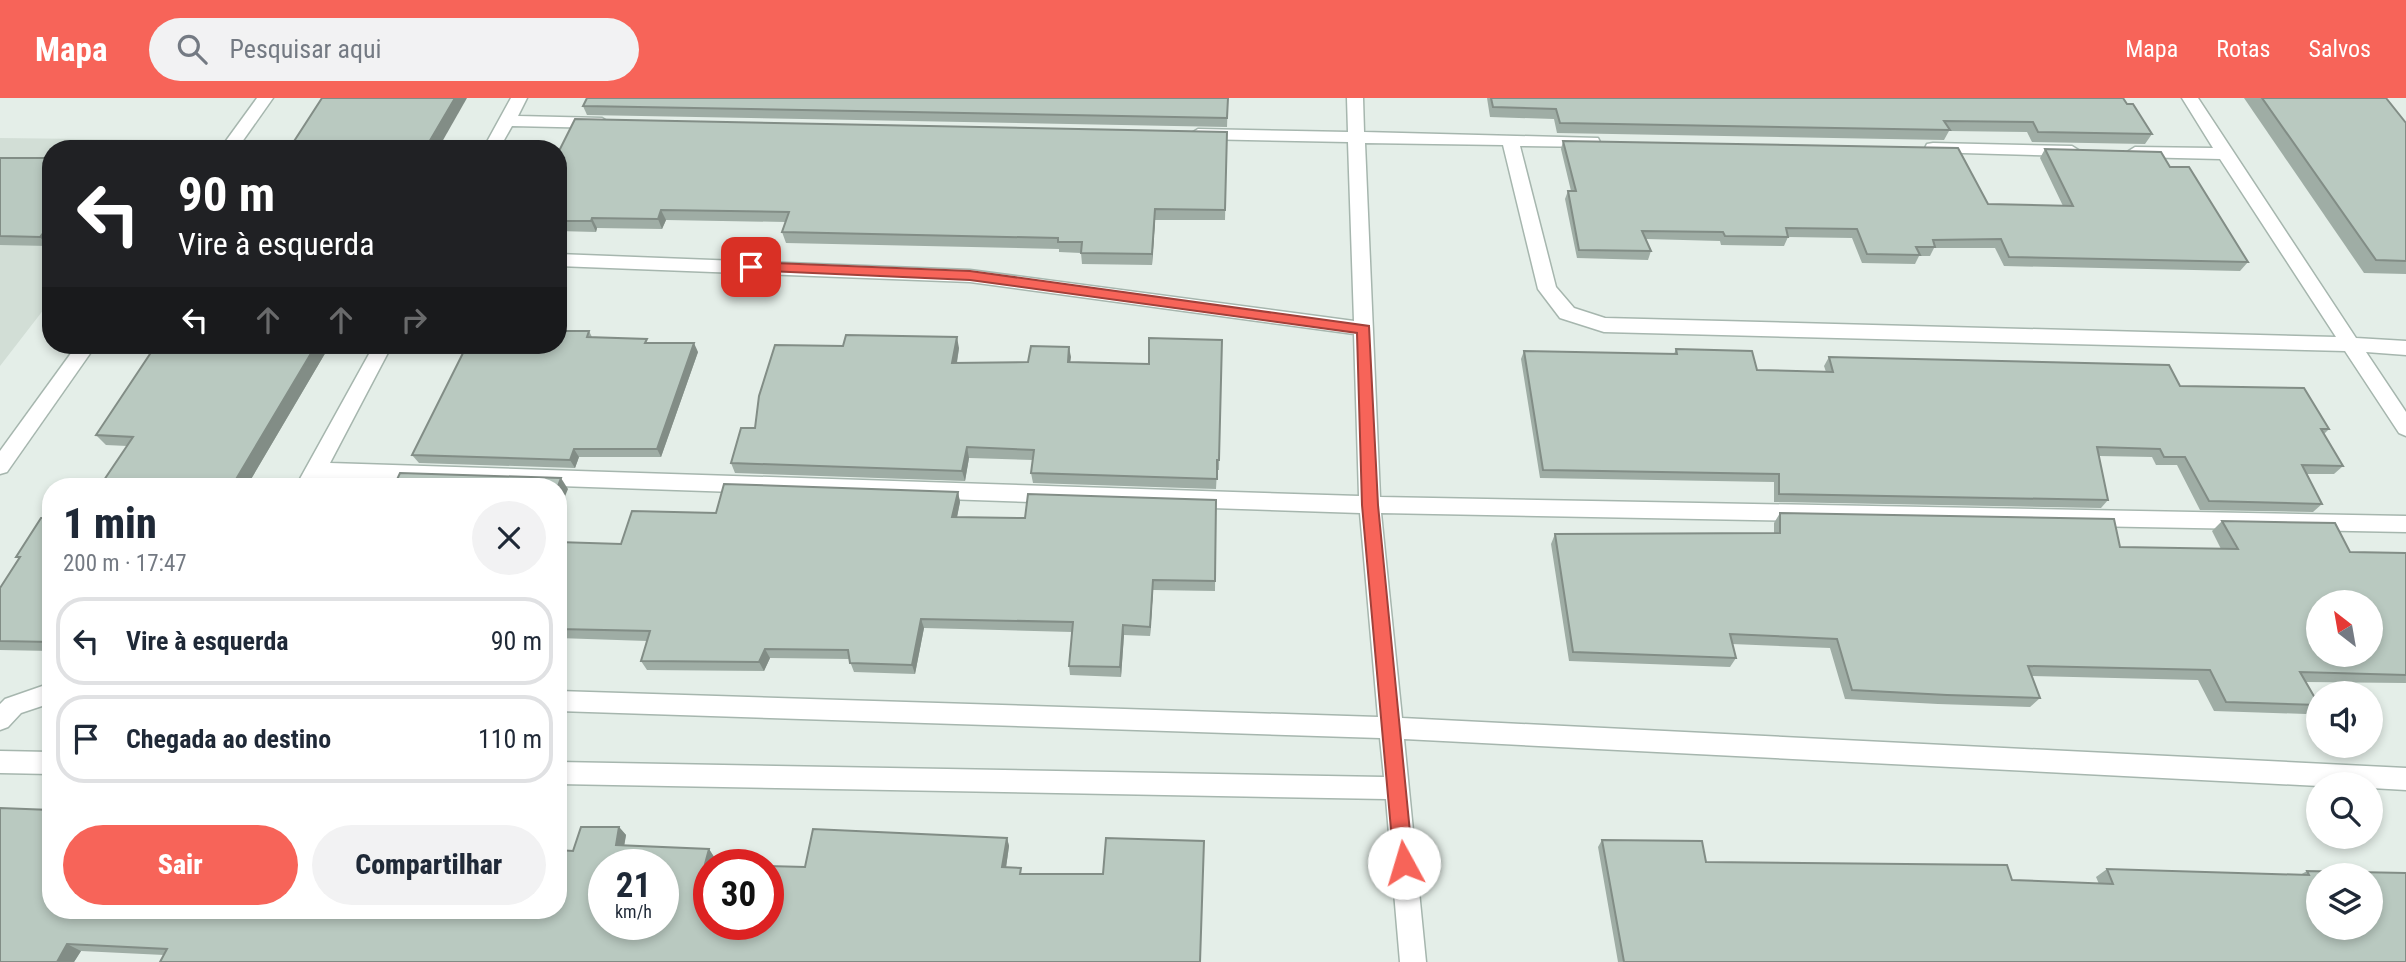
<!DOCTYPE html>
<html lang="pt">
<meta charset="utf-8">
<style>
body{margin:0;font-family:"Roboto Condensed",sans-serif;background:#f2f2f3;color:#1f2937;height:100vh;display:flex;flex-direction:column;font-size:26px;white-space:nowrap}
*{box-sizing:border-box;margin:0}
p{font-size:23px;color:#747a83}
.icon{flex:none;width:38px;height:38px;fill:none;stroke:currentColor;stroke-width:2;stroke-linecap:round;stroke-linejoin:round}
.map{position:relative;flex:1;overflow:hidden}
.drawer{position:absolute;left:42px;top:380px;width:525px;height:441px;display:flex;flex-direction:column;background:#fff;border-radius:28px;box-shadow:0 4px 10px #0003}
.drawer>*{flex:none}
.hud{position:absolute;left:42px;top:42px;width:525px;height:214px;border-radius:28px;box-shadow:0 4px 10px #0003;background:#202124;color:#fff;overflow:hidden}
.needle{width:46px;rotate:329deg}
.tools{position:absolute;left:2306px;top:492px;display:grid;gap:14px}
.tools a{display:grid;place-items:center;width:77px;height:77px;border-radius:50%;background:#fff;box-shadow:0 4px 10px #0003;font-size:35px}
.speed{position:absolute;left:588px;top:751px;display:flex;gap:14px;font-size:35px;font-weight:700;text-align:center}
.speed>*{display:grid;place-content:center;width:91px;height:91px;border-radius:50%;background:#fff;box-shadow:0 4px 10px #0003;line-height:1}
.speed small{font-size:18px;font-weight:400}
.speed .limit{border:10px solid #d22;background:#fff;color:#111}
.pin{position:absolute;display:grid;place-items:center;width:60px;height:60px;color:#fff;margin:-30px;border-radius:14px;box-shadow:0 4px 10px #0006}
.me{position:absolute;width:77px;margin:-38px;rotate:354deg;stroke-linejoin:round;filter:drop-shadow(0 0 5px #0008)}
.turn{display:flex;align-items:center;gap:24px;height:147px;padding:0 21px;font-size:32px}
.turn .icon{width:91px;height:91px;stroke-width:2.5}
.turn b{display:block;font-size:49px;line-height:60px}
.lanes{display:flex;align-items:center;height:66px;padding:0 21px;background:#0003;justify-content:center;gap:35px;direction:ltr}
.lanes .off{opacity:.35}
.round{display:grid;place-items:center;flex:none;width:74px;height:74px;border-radius:37px;background:#f2f2f3}
.head{display:flex;align-items:center;justify-content:space-between;height:119px;padding:0 21px}
h1{font-size:42px;font-weight:800;line-height:52px}
.primary-button{display:flex;gap:14px;margin-top:auto;padding:14px 21px}
.primary-button a{flex:1;height:80px;border-radius:42px;background:#f76459;color:#fff;font-size:28px;font-weight:800;line-height:80px;text-align:center}
.primary-button a+a{background:#f2f2f3;color:#1f2937}
ul{padding:0;list-style:none}
li{display:flex;align-items:center;gap:21px;height:88px;margin:0 14px 10px;padding:0 7px;border:4px solid #e0e1e3;border-radius:28px}
li div{flex:1}
li b{display:block;font-size:26px}
li em{font-style:normal}
header{display:flex;align-items:center;gap:42px;box-sizing:border-box;height:98px;padding:0 35px;background:#f76459;color:#fff}
header strong{font-size:33px}
nav{display:flex;gap:38px;margin-inline-start:auto;font-size:24px}
.search{width:490px;height:63px;background:#f2f2f3;display:flex;align-items:center;gap:18px;box-sizing:border-box;padding:0 24px;border-radius:38px;color:#747a83;font-size:26px}
.map>svg:first-child{display:block}
.built{fill:#d2ded6}
.lines{fill:none;stroke-linecap:round;stroke-linejoin:round}
.minor-casing{stroke:#a6b6ae;stroke-width:3}
.minor{fill:#fff;fill-rule:evenodd}
.wall{fill:#9fada5}
.shaded-wall{fill:#828d86}
.building{fill:#b9c9c0;stroke:#828d86;stroke-width:2;fill-rule:evenodd}
.route{fill:#f76459;stroke:#a1413a;stroke-width:2}
</style>
<header>
<strong>Mapa</strong>
<div class="search"><svg class="icon" aria-label="search" viewBox="0 0 24 24"><circle cx="10" cy="10" r="6"/><path d="M15 15l6 6"/></svg>Pesquisar aqui</div>
<nav><a>Mapa</a><a>Rotas</a><a>Salvos</a></nav>
</header>
<div class="map">
<svg width="2406" height="864" viewBox="0 0 2406 864">
<rect width="100%" height="100%" fill="#e4eee8"/>
<!-- built -->
<path class="built" d="M0,40l173,2 -6,9h-116v151l-51,66z"/>
<g class="lines">
<defs>
<g id="minor">
<path d="M257,0h16l-36,51h-17z"/>
<path d="M511,0h16l-9,18 84,2 8,5 -8,5 -90,-2 -13,23h-16z"/>
<path d="M1347,0h16l1,34 234,6 2,4 -8,5 -72,-1 36,141 18,21 31,10 731,19 -116,-178 -85,-2 -8,-5 8,-5 78,1 -31,-50h16l158,240 50,3v14l-40,-3 40,60v24l-7,-3 -54,-82 -741,-19 -44,-14 -22,-29 -35,-144 -138,-2 15,354 1026,19v16l-1025,-19 21,205 1004,50v22l-35,-2v-4l-52,2 -915,-47 22,223h-26l-14,-163 -828,-15v-22l826,15 -4,-39 -822,-27v-20l820,26 -18,-204 -1038,-35 -6,8h-20l78,-141h18l-62,118 1029,33 -5,-162 -384,-52 -412,-16v-12l412,16 384,51 -6,-179 -150,-3 -8,-5 8,-5 150,3z"/>
<path d="M1933,45l139,3 8,5 -8,5 -145,-4 -2,-4 2,-4z"/>
<path d="M77,247h19l-89,127 -7,2v-23z"/>
<path d="M51,585v20l-30,10 -13,14 -8,3v-26l5,-5z"/>
<path d="M0,653l51,1v22l-51,-1z"/>
</g>
</defs>
<!-- minor casing -->
<use href="#minor" class="minor-casing"/>
<!-- minor -->
<use href="#minor" class="minor"/>
</g>
<!-- wall -->
<g class="wall">
<path d="M1228,0l-1,29 -640,-12 -4,-9z"/>
<path d="M1487,0h636l29,36 -7,10 -113,-2 -5,-10 -78,-1 -5,9 -387,-7 -3,-14 -64,-2z"/>
<path d="M2244,0h142l20,25v151l-42,-1z"/>
<path d="M1227,34l-2,88h-70l-3,45 -70,-1 -1,-11 -22,-1v-3l-273,-6 -4,-11 4,-10 -120,-2 -4,9 -65,-1 -1,4 -38,-1v-78z"/>
<path d="M1563,43l425,63 75,2 -23,-48 5,-9 125,18 78,95 -8,9 -236,-5 -9,-18h-61l-4,8h-11l-4,8 -53,-1 -10,-25 -64,-1 -4,9 -63,-1 -1,-4 -74,-2 5,12 -3,9 -71,-2 -12,-59 3,-8h3l-10,-42z"/>
<path d="M0,60l48,88 -48,-1z"/>
<path d="M589,233l3,6 57,6 49,9 -37,105h-82l-4,11 -156,-5 -7,-8z"/>
<path d="M1222,242l-3,130h-2l-1,19 -183,-6 -2,-10 2,-13 -64,-2 -4,23 -230,-8 -4,-10 24,-35 204,-80 -2,15 71,-1 41,-15 1,15 79,2z"/>
<path d="M330,247l-83,141h-147l27,-40 -21,-1 -10,-10z"/>
<path d="M1676,251l81,21 69,2 -2,-6 5,-9 351,29 149,43 -5,5 19,32 -9,8h-27l15,30 -9,8 -113,-2 -23,-45h-21l-4,-8 -53,-1 9,44 -7,8 -327,-6v-20l-234,-4 -19,-119 3,-8 150,3z"/>
<path d="M958,394l2,10 -3,15 68,1 191,-18 -1,91 -62,-1 -3,46 -26,-1 -3,42 -51,-2 -1,-9 3,-34 -148,-4 -9,46 -61,-2 -5,-13 -79,-1 -6,13 -117,-1 -6,-9 6,-20 -89,-3v-96l63,2 95,-31z"/>
<path d="M1780,415l340,34 101,2 -9,-18 10,-10 128,31 56,1v130l-100,-1 13,23 -13,9 -92,-3 -16,-31 -167,-4 9,22 -10,9 -92,-3 -93,-5 -15,-51 -98,-4 4,14 -6,9 -161,-6 -18,-117 4,-10 219,-1v-10z"/>
<path d="M51,420v133l-51,-1v-62l19,-29 -3,-2z"/>
<path d="M619,729l7,8 -2,10 85,4 5,8 -2,7 93,3 202,-29 2,8 -3,21 16,7 179,88 -1037,-7 -83,-4 -7,11h-74l51,-52 522,-59z"/>
<path d="M1602,742l104,22 306,18 87,4 -3,-7 11,-8 193,6 7,-4 99,91h-788l-20,-115z"/>
</g>
<!-- shaded-wall -->
<g class="shaded-wall">
<path d="M455,0h12l-29,51h-13z"/>
<path d="M1155,111v11l-3,45v-11z"/>
<path d="M661,112l5,10 -4,9 -4,-10z"/>
<path d="M592,120l5,10 -1,4 -5,-11z"/>
<path d="M51,125v19l-3,4 -8,-9z"/>
<path d="M957,239l2,11 -4,25 -3,-10z"/>
<path d="M694,245l4,9 -37,105 -4,-8z"/>
<path d="M316,247h14l-83,141h-15z"/>
<path d="M1069,249l2,10 -2,15 -1,-10z"/>
<path d="M967,349l2,11 -4,23 -3,-10z"/>
<path d="M574,351l5,8 -4,11 -5,-8z"/>
<path d="M561,380l7,11 -10,25v-28z"/>
<path d="M958,394l2,10 -5,25 -3,-10z"/>
<path d="M1153,482v10l-3,46v-9z"/>
<path d="M921,521l3,9 -9,46 -3,-9z"/>
<path d="M1123,527l1,10 -3,42 -1,-10z"/>
<path d="M765,551l5,9 -6,13 -5,-9z"/>
<path d="M619,729l7,8 -3,18 -7,-8z"/>
<path d="M1007,740l2,8 -4,29 -3,-8z"/>
<path d="M709,751l5,8 -2,7h-7z"/>
<path d="M67,846l14,7 -7,11h-17z"/>
</g>
<!-- building -->
<g class="building">
<path d="M322,0h133l-30,51h-136z"/>
<path d="M587,0h641l-1,20 -644,-12z"/>
<path d="M1491,0h632l4,6h6l19,30 -114,-2 -5,-10 -89,-1 6,9 -390,-7 -4,-14 -63,-2z"/>
<path d="M2262,0h124l20,25v138l-30,-1z"/>
<path d="M575,21l652,13 -2,78 -70,-1 -3,45 -71,-1 1,-11h-24v-4l-276,-6 7,-20 -128,-2 -3,9 -66,-1 -1,3h-33v-68z"/>
<path d="M1563,43l395,7 30,56 85,2 -28,-57 116,3 9,15h19l59,95 -239,-5 -8,-18 -68,1 2,7h-19l4,8 -53,-1 -10,-25 -71,-1 2,9 -63,-1 -2,-4 -81,-1 9,20 -72,-1 -11,-59h8z"/>
<path d="M0,60h51v65l-11,14 -40,-1z"/>
<path d="M558,233h31l-2,6 60,2 -2,4h49l-37,106h-83l-4,11 -158,-5 55,-110h91z"/>
<path d="M846,237l111,2 -5,26 76,-1 3,-16 38,1 -1,15 81,2v-26l73,2 -3,120h-2v19l-186,-6 3,-23 -67,-3 -5,24 -231,-8 10,-35h14l4,-32 16,-51 68,1z"/>
<path d="M156,247h160l-84,141h-132l33,-49 -37,-2z"/>
<path d="M1676,251l76,2 5,19 76,2 -4,-15 340,8 11,21 124,2 25,41h-8l22,37 -41,-1 20,39 -113,-3 -24,-44h-21l-4,-8 -63,-2 11,53 -329,-6v-20l-236,-4 -19,-119 153,3z"/>
<path d="M400,375l161,5 -3,8h-164z"/>
<path d="M724,386l234,8 -6,25 73,1 3,-24 188,6 -1,81 -62,-1 -3,47 -27,-2 -3,42 -51,-1 4,-44 -152,-3 -9,46 -62,-2 -2,-13 -83,-1 -6,13 -118,-1 9,-30 -92,-2v-87l63,2 11,-33 84,2z"/>
<path d="M1780,415l334,6 6,28 118,2 -16,-28 113,2 15,29 56,1v122l-106,-3 19,33 -93,-3 -16,-32 -182,-4 12,32 -93,-3 -95,-5 -15,-51 -107,-5 6,24 -163,-6 -18,-118 225,-1zM2319,504h52v52h-52z"/>
<path d="M41,420h10v124l-51,-1v-53l20,-31h-4z"/>
<path d="M0,710l51,2v100h507v-60l15,1 8,-24h38l-3,18 93,4 -4,15h22h-18v60h59v-58l37,1 8,-38 194,9 -5,29 19,1 -1,6h83l3,-36 98,3 -4,121h-1040l7,-13 -100,-5 -10,18h-57zM604,766h59v60h-59z"/>
<path d="M1602,742l100,1 4,21 301,3 5,15 101,4 -6,-15 202,6 -2,-4 99,2v89h-782zM2319,777h52v53h-52z"/>
</g>
<!-- route -->
<path class="route" d="M751,164l219,9 399,55 9,179 35,358 -3,6 -6,3 -7,-3 -3,-6 -32,-358 -5,-172 -387,-53 -224,-10 -2,-3z"/>
</svg>
<div class="tools">
<a><svg class="needle" viewBox="-14 -14 28 28"><path d="M0-13l5 13h-10z" fill="#e53935"/><path d="M0 13l5-13h-10z" fill="#747a83"/></svg></a>
<a><svg class="icon" aria-label="sound" viewBox="0 0 24 24"><path d="M4 9h4l5-4v14l-5-4H4zM17 9q2 3 0 6"/></svg></a>
<a><svg class="icon" aria-label="search" viewBox="0 0 24 24"><circle cx="10" cy="10" r="6"/><path d="M15 15l6 6"/></svg></a>
<a><svg class="icon" aria-label="layers" viewBox="0 0 24 24"><path d="M12 4l9 5-9 5-9-5zM3 14l9 5 9-5"/></svg></a>
</div>
<div class="speed"><div>21<small>km/h</small></div><div class="limit">30</div></div>
<div class="pin" style="left:751px;top:169px;background:#d93025"><svg class="icon" aria-label="arrive" viewBox="0 0 24 24"><path d="M6 21V4h12l-3 4 3 4H6"/></svg></div>
<svg class="me" style="left:1404px;top:765px" viewBox="-20 -20 40 40"><circle r="19" fill="#fff"/><path d="M0-13L10 11 0 6-10 11z" fill="#f76459"/></svg>
<div class="hud">
<div class="turn"><svg class="icon" aria-label="left" viewBox="0 0 24 24"><path d="M17 20v-9H6M10 6l-5 5 5 5"/></svg><div><b>90 m</b>Vire à esquerda</div></div>
<div class="lanes"><svg class="icon" aria-label="left" viewBox="0 0 24 24"><path d="M17 20v-9H6M10 6l-5 5 5 5"/></svg><svg class="icon off" aria-label="ahead" viewBox="0 0 24 24"><path d="M12 20V5M6 11l6-6 6 6"/></svg><svg class="icon off" aria-label="ahead" viewBox="0 0 24 24"><path d="M12 20V5M6 11l6-6 6 6"/></svg><svg class="icon off" aria-label="right" viewBox="0 0 24 24"><path d="M7 20v-9h11M14 6l5 5-5 5"/></svg></div>
</div>
<section class="drawer">
<div class="head"><div><h1>1 min</h1><p>200 m · 17:47</p></div><a class="round"><svg class="icon" aria-label="close" viewBox="0 0 24 24"><path d="M6 6l12 12M18 6L6 18"/></svg></a></div>
<ul>
<li><svg class="icon" aria-label="left" viewBox="0 0 24 24"><path d="M17 20v-9H6M10 6l-5 5 5 5"/></svg><div><b>Vire à esquerda</b></div><em>90 m</em></li>
<li><svg class="icon" aria-label="arrive" viewBox="0 0 24 24"><path d="M6 21V4h12l-3 4 3 4H6"/></svg><div><b>Chegada ao destino</b></div><em>110 m</em></li>
</ul>
<div class="primary-button"><a>Sair</a><a>Compartilhar</a></div>
</section>
</div>
